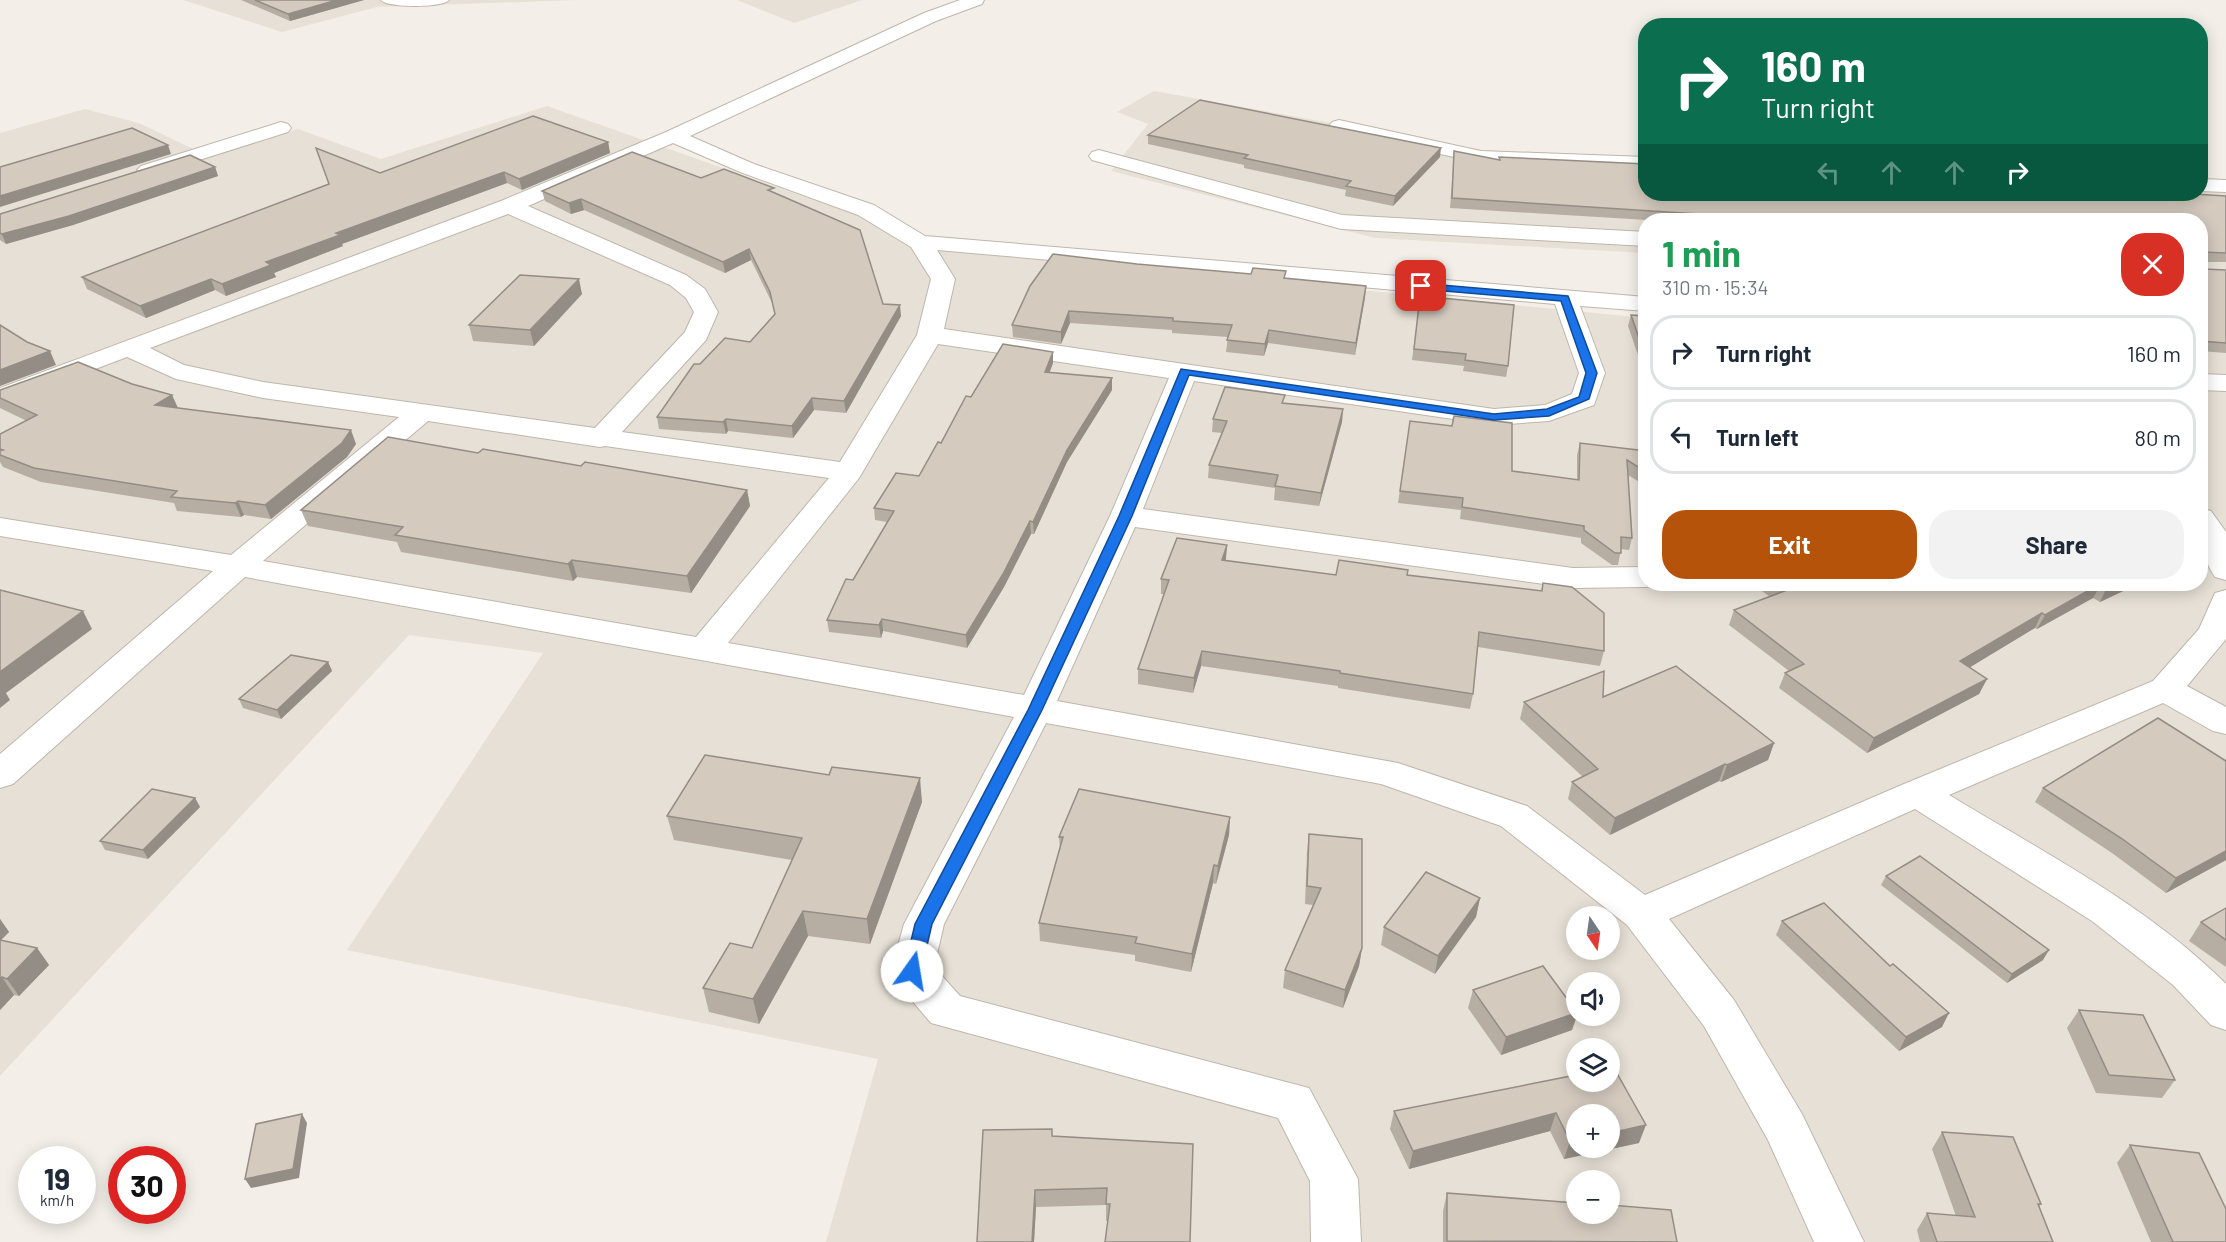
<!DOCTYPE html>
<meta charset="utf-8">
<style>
body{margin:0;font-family:Barlow,sans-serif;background:#f2f2f3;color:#1f2937;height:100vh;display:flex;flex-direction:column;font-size:22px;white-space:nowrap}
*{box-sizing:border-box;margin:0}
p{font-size:20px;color:#747a83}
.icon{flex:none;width:33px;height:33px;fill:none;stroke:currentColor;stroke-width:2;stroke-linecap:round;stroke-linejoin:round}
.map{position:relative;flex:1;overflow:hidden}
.details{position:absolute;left:1638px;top:213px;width:570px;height:378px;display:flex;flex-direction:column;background:#fff;border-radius:24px;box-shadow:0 3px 15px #0003}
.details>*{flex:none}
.banner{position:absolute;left:1638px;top:18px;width:570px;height:183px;border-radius:24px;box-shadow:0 3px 15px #0003;background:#0b6e4f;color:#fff;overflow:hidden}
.needle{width:39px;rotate:167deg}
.fabs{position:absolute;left:1566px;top:906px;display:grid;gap:12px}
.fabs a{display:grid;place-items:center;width:54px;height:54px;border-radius:50%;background:#fff;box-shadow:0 3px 15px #0003;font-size:30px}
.speed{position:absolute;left:18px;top:1146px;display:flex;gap:12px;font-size:30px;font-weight:700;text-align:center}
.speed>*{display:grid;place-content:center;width:78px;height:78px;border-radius:50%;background:#fff;box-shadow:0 3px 15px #0003;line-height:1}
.speed small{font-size:15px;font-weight:400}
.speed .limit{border:9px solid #d22;background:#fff;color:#111}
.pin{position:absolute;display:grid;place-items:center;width:51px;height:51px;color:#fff;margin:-26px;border-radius:12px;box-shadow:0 3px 9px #0006}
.me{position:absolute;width:66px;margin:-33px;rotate:13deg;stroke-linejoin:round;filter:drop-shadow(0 0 4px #0008)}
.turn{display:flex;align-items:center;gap:21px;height:126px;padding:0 24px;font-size:27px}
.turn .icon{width:78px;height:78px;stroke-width:2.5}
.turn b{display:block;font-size:42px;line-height:51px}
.lanes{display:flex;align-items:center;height:57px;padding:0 24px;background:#0003;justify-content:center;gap:30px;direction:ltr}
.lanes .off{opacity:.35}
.round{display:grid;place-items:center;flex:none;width:63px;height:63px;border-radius:24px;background:#f2f2f3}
.headline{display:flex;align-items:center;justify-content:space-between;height:102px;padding:0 24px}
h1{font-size:36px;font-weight:700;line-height:45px;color:#1e9e55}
.action{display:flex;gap:12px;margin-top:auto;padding:12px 24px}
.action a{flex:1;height:69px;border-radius:24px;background:#b45309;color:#fff;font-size:24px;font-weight:700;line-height:69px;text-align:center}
.action a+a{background:#f2f2f3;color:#1f2937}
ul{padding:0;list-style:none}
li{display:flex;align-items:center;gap:18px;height:75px;margin:0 12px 9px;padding:0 12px;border:3px solid #e0e1e3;border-radius:24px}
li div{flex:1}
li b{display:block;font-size:22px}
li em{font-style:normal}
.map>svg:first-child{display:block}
.residential{fill:#e6e0d6;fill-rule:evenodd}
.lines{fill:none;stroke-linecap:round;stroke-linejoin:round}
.street-casing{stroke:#beb6ab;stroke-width:2}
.street{fill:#fff;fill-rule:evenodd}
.wall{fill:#b6aea3}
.shaded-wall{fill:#948d85}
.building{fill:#d4cabe;stroke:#948d85;stroke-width:1.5}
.route{fill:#1a73e8;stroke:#114b97;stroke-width:1.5}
</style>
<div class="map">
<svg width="2226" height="1242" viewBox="0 0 2226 1242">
<rect width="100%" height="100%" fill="#f3efe8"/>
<!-- residential -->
<g class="residential">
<path d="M183,0h394l-200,7 -95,25z"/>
<path d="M737,0h125l-68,23z"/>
<path d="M1154,91l326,59 165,7 1,37h554l1,-16 25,1v1063h-1400l52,-183 -531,-109 196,-297 -134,-18 -409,441v-943l85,-24 54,14 67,32 92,-26 83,30 166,-53 409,144 689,68 1,266h554v-364h-554l-1,33 -270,-15 -264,-67 37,-47 -31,-12zM1576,916h34v34h-34zM1576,982h34v34h-34zM1576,1048h34v34h-34zM1576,1114h34v34h-34zM1576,1180h34v34h-34z"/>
</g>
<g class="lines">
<defs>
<g id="street">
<path d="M381,0h68c-6,8 -62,8 -68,0z"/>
<path d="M960,0h24l-2,4 -46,17 -246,115 64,28 120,41 51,31 721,61v14l-66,-5 25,67 -11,32 -45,16 -55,4 -300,-44 -51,128 430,59 73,-1v17h11l-11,3 -73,1 -438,-61 -78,174 341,62 129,43 118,89 259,-111 249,-103 46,-52 16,-36 11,-3v49l-39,47 39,21v27l-13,-3 -50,-28 -214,92c94,57 198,110 277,189v46l-15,-5 -38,-40 -81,-64 -177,-112 -246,110 65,81 68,114 62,128h-50l-46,-102 -64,-114 -77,-101 -126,-99 -120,-42 -335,-61 -102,201 -10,43 26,29 349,92 49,91 3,63h-50l-1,-61 -32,-63 -347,-95 -34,-40 -6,-12 13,-47 110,-207 -769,-140 -232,207 -13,4v-34l213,-183 -213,-35v-18l231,37 168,-138 -136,-19 -87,-19 -49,-22 -127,48v-17l501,-187 165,-69 258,-119zM673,143l67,29 118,43 53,32 20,32 -14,56 -77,127 -218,-30 84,-92 12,-28 -13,-23 -19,-14 -158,-69zM508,214l162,71 16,13 8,14 -9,20 -90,96 -332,-46 -79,-17 -34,-17zM937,250l618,54 24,69 -7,21 -27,11 -51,4 -550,-80 11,-50zM938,344l231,34 -59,138 -86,179 -296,-52 131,-165zM428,421l172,26 5,-1 224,32 -133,159 -433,-76z"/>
<path d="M1339,120l142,31 165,6v12l-165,-6 -149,-33 -3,-4 3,-4z"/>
<path d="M281,122l7,2 3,4 -3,4 -133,42 -7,2 -7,-2 -4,-4 4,-4z"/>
<path d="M1099,150l243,65 304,17v14l-305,-17 -249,-69 -3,-4 3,-4z"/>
<path d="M2200,179l26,1v12l-26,-1z"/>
<path d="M2200,374l26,1v16l-26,-1z"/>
<path d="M2200,508l11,3 15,21v48l-11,-3c-14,-20 -15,-46 -15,-69z"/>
</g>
</defs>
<!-- street casing -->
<use href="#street" class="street-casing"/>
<!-- street -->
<use href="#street" class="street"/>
</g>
<!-- wall -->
<g class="wall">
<path d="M241,0h123l-74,21z"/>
<path d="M1148,135l292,22 -47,49 -48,-10 1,-6 -102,-22v-3l-96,-21z"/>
<path d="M608,142l2,11 -88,37 -15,-7 -165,61 1,2 -69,27 2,4 -50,19 -11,-6 -69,28 -59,-29 -5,-12 298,-104z"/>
<path d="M1454,151l45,9v-3l727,39v66h-23v7l23,1v83l-26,-2v-131h-553l-197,-12z"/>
<path d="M215,167l3,9 -145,49 -67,19 -6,-4v-26z"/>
<path d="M701,178l74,15 108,111 18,12 -55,97 -32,-3 -21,28 -65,-7 -2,3 -67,-5 -2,-12 43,-53 50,-22 25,-27 -3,-12 -21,-43 -26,13 -141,-63 -13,4 -26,-13 -3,-10z"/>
<path d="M1137,264l229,22 -11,69 -87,-12 -4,13 -38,-4 2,-15 -56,-4v-3l-102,-7 -9,21 -48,-7 -1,-12z"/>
<path d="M582,294l-48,52 -61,-5 -4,-16z"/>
<path d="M1420,296l88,70 -2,11 -43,-6 1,-5 -52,-6z"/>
<path d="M1631,315l15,1v62l-18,-52z"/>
<path d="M1053,352v11l-3,9 62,18 -45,72 -33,72h-3l-27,53 -37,61 -84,-17 -2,7 -52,-6 -2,-12 26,-40 34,-58 -12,-2 -1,-12 45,-32 52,-79z"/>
<path d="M132,384l40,11 5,13 179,36 -9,13 -76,62 -27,-4 -3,2 -64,-6 -3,-8 -133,-21 -38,-15 -3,-5v-28l27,-13 -27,-13v-18z"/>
<path d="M1284,403l59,6 -1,13 -23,84 -45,-6 1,-12 -67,-10 1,-13 13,-32 -10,-1 1,-13z"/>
<path d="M1410,421l102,50 65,9v-25l3,-12 66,8v35l-18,-11 4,63 -3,12 -8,-1 -3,16h-6l-31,-22v-5l-121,-19 1,-9 -63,-7z"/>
<path d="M478,453l269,37 3,16 -59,87 -114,-16 -4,4 -172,-29 -4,-10 -89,-16 -7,-16z"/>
<path d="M1227,545l-2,16 111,14h71l134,16 2,-8 61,68 -4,15 -122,-19 -5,47 -3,15 -132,-21v-2l-137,-20 -8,27 -55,-9v-15l26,-75h-3v-15z"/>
<path d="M1759,584h379l-38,18 -7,-4 -56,31 -2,-1 -66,39 18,12 -8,15 -112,59 -88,-65 6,-15 4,-2 -60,-46 5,-15 36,-13 -12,-9z"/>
<path d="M328,662l4,9 -51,48 -38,-11 -4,-9z"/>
<path d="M1603,697l171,46 -6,17 -47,22 -2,-1 -109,54 -42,-36 4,-17 11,-5 -63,-58 4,-17z"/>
<path d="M2226,761v99l-60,33 -54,-40 -77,-51 8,-14z"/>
<path d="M195,798l5,9 -52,52 -43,-9 -5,-9z"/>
<path d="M922,802l-52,142 -62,-8 -49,88 -50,-12 -6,-24 49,-40 40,-88 -118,-20 -7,-24z"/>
<path d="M1230,817l-1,18 -13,49 -3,-1 -22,89 -56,-11v-6l-95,-14 -1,-18 21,-74 -1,-12z"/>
<path d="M1309,834l53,114 -3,18 -16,42 -60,-20 2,-18 28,-65 -8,-1 2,-52z"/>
<path d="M1886,876l157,84 -36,23 -126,-98z"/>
<path d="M1480,898l-4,19 -41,57 -54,-29 3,-18z"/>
<path d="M2226,908v59l-37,-26 12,-19z"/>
<path d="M0,919l9,13 -8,8 36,8 12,17 -30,31 -5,-1 -14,15z"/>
<path d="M1782,921l160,106 -43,24 -123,-116z"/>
<path d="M1473,990l99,40 -71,25 -33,-47z"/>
<path d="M2079,1010l96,70 -13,18 -66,-5 -29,-65z"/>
<path d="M1576,1075l63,68 -75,16 -14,-28 -141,38 -19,-40 4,-18z"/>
<path d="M1942,1132l99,72 -2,3 14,35h-133l-3,-12 10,-17 29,3 -24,-67z"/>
<path d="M1052,1136l141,8 -85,77h-2v-16l-70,2 -2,35h-57z"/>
<path d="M2130,1145l96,97h-75l-34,-79z"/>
<path d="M1447,1193l230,49h-234v-31z"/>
</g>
<!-- shaded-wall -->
<g class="shaded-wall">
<path d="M337,0h27l-74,21 -2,-7z"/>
<path d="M608,142l2,11 -88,37 -3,-11z"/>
<path d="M168,145l3,9 -171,53v-11z"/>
<path d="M1441,148l-1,9 -47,49 2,-10z"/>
<path d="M215,167l3,9 -145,49 -67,19 -4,-10z"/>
<path d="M504,172l3,11 -165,61 1,2 -69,27 2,4 -50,19 -4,-12 44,-22 70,-29z"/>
<path d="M581,199l3,11 -13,4 -2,-11z"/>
<path d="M749,249l2,11 -26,13 -2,-11z"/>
<path d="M211,279l4,11 -69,28 -6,-12z"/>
<path d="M579,279l3,15 -48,52 -4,-16z"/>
<path d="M1366,286l-1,12 -10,57 1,-12z"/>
<path d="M900,305l1,11 -55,97 -2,-12z"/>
<path d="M1069,311l1,12 -9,21v-12z"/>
<path d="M1269,330l-1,13 -4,13 1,-12z"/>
<path d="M50,351l6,14 -56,21v-16z"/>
<path d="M1053,352v11l-8,20v-11z"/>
<path d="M1112,378v12l-45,72 -33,72 -1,-12 34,-72z"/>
<path d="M172,395l6,13 -23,-3z"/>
<path d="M812,398l2,12 -21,28 -1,-12z"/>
<path d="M1343,409l-1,13 -23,84 2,-13z"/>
<path d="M726,419l2,12 -2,3 -3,-12z"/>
<path d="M351,430l5,14 -9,13 -76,62 -6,-14z"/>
<path d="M747,490l3,16 -59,87 -4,-17z"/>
<path d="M238,501l6,14 -3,2 -6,-14z"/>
<path d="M1030,521l1,13 -27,53 -37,61 -1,-13z"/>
<path d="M1227,545l-1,14 -5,16 1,-15z"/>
<path d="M572,560l5,17 -4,4 -5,-17z"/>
<path d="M2101,584l-8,14 -56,31 8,-14z"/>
<path d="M2114,584h24l-38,18 7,-15z"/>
<path d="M83,611l9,18 -86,64 4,7 -10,8v-36z"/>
<path d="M2042,613l-7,15 -81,49 6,-16z"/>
<path d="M882,619l1,12 -2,7 -2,-13z"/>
<path d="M1202,651l-1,15 -8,27 1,-15z"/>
<path d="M328,662l4,9 -51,48 -4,-9z"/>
<path d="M1987,679l-8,15 -112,59 7,-15z"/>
<path d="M1774,743l-6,17 -47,22 6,-17z"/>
<path d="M1725,764l-6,17 -109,54 5,-17z"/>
<path d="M920,778l2,24 -52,142 -3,-25z"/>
<path d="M195,798l5,9 -52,52 -5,-9z"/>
<path d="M1230,817l-1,18 -13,49 2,-18z"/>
<path d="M2226,851v9l-60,33 10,-15z"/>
<path d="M1214,865l-1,18 -22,89 1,-18z"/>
<path d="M1480,898l-4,19 -41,57 3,-18z"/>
<path d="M803,911l5,25 -49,88 -6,-25z"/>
<path d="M0,919l9,13 -9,9z"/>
<path d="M37,948l12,17 -30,31 -12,-17z"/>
<path d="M1362,948l-3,18 -16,42 2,-18z"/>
<path d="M2049,950l-6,10 -36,23 5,-9z"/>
<path d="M2,977l12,18 -14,15v-31z"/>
<path d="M1576,1013l1,3 -5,14 -71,25 5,-18z"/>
<path d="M1949,1013l-7,14 -43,24 7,-14z"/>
<path d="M1556,1113l-6,18 -141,38 4,-18z"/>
<path d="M302,1114l5,9 -8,55 -48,10 -6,-9z"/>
<path d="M1646,1125l-7,18 -75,16 6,-18 6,-1v8h34v-15z"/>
<path d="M1035,1190l1,17 -2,35h-2z"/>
</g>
<!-- building -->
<g class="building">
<path d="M255,0h82l-49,14z"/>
<path d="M1200,100l241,48 -46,48 -49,-10 5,-5 -107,-23 4,-3 -100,-20z"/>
<path d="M533,116l75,26 -89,37 -15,-7 -168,61 4,2 -74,27 5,3 -49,19 -11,-5 -71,27 -58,-29 247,-93 -13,-36 64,25z"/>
<path d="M132,128l36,17 -168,51v-29z"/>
<path d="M1454,151l46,9 -1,-3 147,7v30h547l33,2v57l-23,-1v17l23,1v73l-26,-2v-121h-365l-32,-1 1,1h-11l-341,-22z"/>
<path d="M632,152l69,26 23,-9 50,19 -6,2 92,40 23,74 17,1 -56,96 -32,-3 -20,28 -66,-7 -3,3 -66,-5 37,-53h6l25,-26 25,4 25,-28 -5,-22 -21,-43 -26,13 -142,-63 -12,4 -27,-12z"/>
<path d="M190,155l25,12 -146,49 -67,18 -2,-1v-19z"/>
<path d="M1053,254l84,10 114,10 2,-6 33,3 -2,7 82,8 -10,57 -87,-13 -4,14 -38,-4 5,-15 -59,-4v-3l-104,-7 -8,21 -49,-7 18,-39z"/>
<path d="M520,275l59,4 -49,51 -61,-5z"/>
<path d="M1420,296l94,9 -6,61 -43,-6 1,-6 -52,-5z"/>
<path d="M1631,315l15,1v42z"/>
<path d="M0,325l27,17 23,9 -50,19z"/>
<path d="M1003,344l50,8 -8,20 67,6 -45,72 -34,72 -3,-1 -27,53 -37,61 -84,-16 -3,6 -52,-5 19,-41 7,1 41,-69 -20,-3 22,-35 23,3 19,-34 3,1 25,-47 5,1z"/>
<path d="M78,362l54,22 40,11 -17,10 196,25 -9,13 -77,62 -27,-4 -3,2 -64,-6 6,-6 -143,-23 -34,-13v-4l3,-1 -3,-1v-15l37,-19 -37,-17v-8z"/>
<path d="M1225,387l60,8 -3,8 61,6 -22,84 -46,-7 3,-11 -69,-10 18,-44 -14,-2z"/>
<path d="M1454,416l58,7v48l67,9 1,-37 66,8v21l-19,-12 5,78 -11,-1v16h-6l-31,-23v-4l-122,-19 1,-9 -63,-7 10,-70 42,5z"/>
<path d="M388,437l90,16 5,-4 98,17 4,-4 162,28 -60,86 -115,-16 -4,4 -173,-29 8,-8 -102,-17z"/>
<path d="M1177,538l50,7 -5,15 114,15 3,-15 69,10 -1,5 135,16 1,-8 29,4 32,26v38l-125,-19 -6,62 -133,-21v-2l-138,-20 -8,27 -56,-9 31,-89 -8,-1z"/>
<path d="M1777,584h323l-55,31 -3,-2 -82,48 27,18 -113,59 -89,-65 19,-9 -70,-54 53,-20z"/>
<path d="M2102,584h12l-7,3z"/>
<path d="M0,590l83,21 -83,61z"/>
<path d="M291,655l37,7 -51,48 -38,-11z"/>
<path d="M1676,666l98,77 -47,22 -2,-1 -110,54 -43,-36 26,-13 -74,-67 80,-31 -1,26z"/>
<path d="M2158,718l68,43v90l-50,27 -55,-40 -78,-50z"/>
<path d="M705,755l124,20 3,-8 88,11 -53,141 -64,-8 -50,88 -50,-11 27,-45 22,5 50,-110 -135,-22z"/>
<path d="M152,789l43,9 -52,52 -43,-9z"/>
<path d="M1079,789l151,28 -12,49 -4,-1 -22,89 -57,-11 2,-6 -98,-14 24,-86h-4z"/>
<path d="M1309,834l53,5v109l-17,42 -60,-20 36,-82 -14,-2z"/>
<path d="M1920,856l129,94 -37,24 -126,-98z"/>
<path d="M1426,872l54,26 -42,58 -54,-29z"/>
<path d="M1824,903l66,63 3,-2 56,49 -43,24 -124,-116z"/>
<path d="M2226,908v32l-25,-18z"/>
<path d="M0,940l37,8 -30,31 -5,-2 -2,2z"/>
<path d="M1543,966l33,45v2l-70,24 -33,-47z"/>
<path d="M2079,1010l64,5 32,65 -66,-5z"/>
<path d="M1614,1068l32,57 -36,8v-19h-34v26l-6,1 -14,-28 -143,38 -19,-40 182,-36v7h34v-13z"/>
<path d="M302,1114l-9,55 -48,10 11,-55z"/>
<path d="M1052,1129v7l141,8 -3,98h-85l5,-38h-4l1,-16 -72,2 -3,52h-55l6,-112z"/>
<path d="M1942,1132l71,5 28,67h-3l15,38h-116l-10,-29 48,4z"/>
<path d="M2130,1145l69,8 27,56v33h-53z"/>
<path d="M1447,1193l129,10v11h34v-9l61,5 6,32 -230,-1z"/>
</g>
<!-- route -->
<path class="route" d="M1418,283l150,13 29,77 -8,26 -40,17 -55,4 -305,-45 -57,141 -90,194 -110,214 -11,47 -2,5 -7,2 -6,-2 -2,-5 11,-47 113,-214 91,-194 62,-147 313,45 53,-5 32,-12 7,-24 -25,-72 -140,-12 -3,-1z"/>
</svg>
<div class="fabs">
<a><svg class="needle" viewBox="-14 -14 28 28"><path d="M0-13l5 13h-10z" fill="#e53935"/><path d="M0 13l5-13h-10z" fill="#747a83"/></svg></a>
<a><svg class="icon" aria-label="sound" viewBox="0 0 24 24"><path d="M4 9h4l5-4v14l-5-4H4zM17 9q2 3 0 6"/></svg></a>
<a><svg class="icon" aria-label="layers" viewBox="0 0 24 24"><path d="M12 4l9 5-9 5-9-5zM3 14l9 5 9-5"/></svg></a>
<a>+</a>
<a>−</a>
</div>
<div class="speed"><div>19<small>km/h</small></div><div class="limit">30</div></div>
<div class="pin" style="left:1421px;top:286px;background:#d93025"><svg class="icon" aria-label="arrive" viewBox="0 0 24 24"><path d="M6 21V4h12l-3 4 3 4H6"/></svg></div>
<svg class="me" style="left:912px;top:971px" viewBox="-20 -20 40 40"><circle r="19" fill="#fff"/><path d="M0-13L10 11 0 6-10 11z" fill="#1a73e8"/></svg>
<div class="banner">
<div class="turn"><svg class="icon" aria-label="right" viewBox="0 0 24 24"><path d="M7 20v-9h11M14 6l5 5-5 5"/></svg><div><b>160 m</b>Turn right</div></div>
<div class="lanes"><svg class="icon off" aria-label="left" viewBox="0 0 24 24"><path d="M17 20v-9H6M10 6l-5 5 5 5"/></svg><svg class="icon off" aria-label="ahead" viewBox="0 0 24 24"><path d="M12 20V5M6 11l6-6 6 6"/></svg><svg class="icon off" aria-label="ahead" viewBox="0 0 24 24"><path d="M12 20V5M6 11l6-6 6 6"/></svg><svg class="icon" aria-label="right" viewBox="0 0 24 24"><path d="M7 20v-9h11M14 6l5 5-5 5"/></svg></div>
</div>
<section class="details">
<div class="headline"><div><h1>1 min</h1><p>310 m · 15:34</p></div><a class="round" style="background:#d93025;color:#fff"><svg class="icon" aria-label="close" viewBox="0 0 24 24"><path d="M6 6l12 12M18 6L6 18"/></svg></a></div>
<ul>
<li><svg class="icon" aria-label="right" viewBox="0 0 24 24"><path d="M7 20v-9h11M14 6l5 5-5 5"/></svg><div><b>Turn right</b></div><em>160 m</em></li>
<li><svg class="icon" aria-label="left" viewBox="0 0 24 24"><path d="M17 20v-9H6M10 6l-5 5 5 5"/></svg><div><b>Turn left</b></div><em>80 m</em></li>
</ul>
<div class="action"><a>Exit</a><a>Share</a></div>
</section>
</div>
